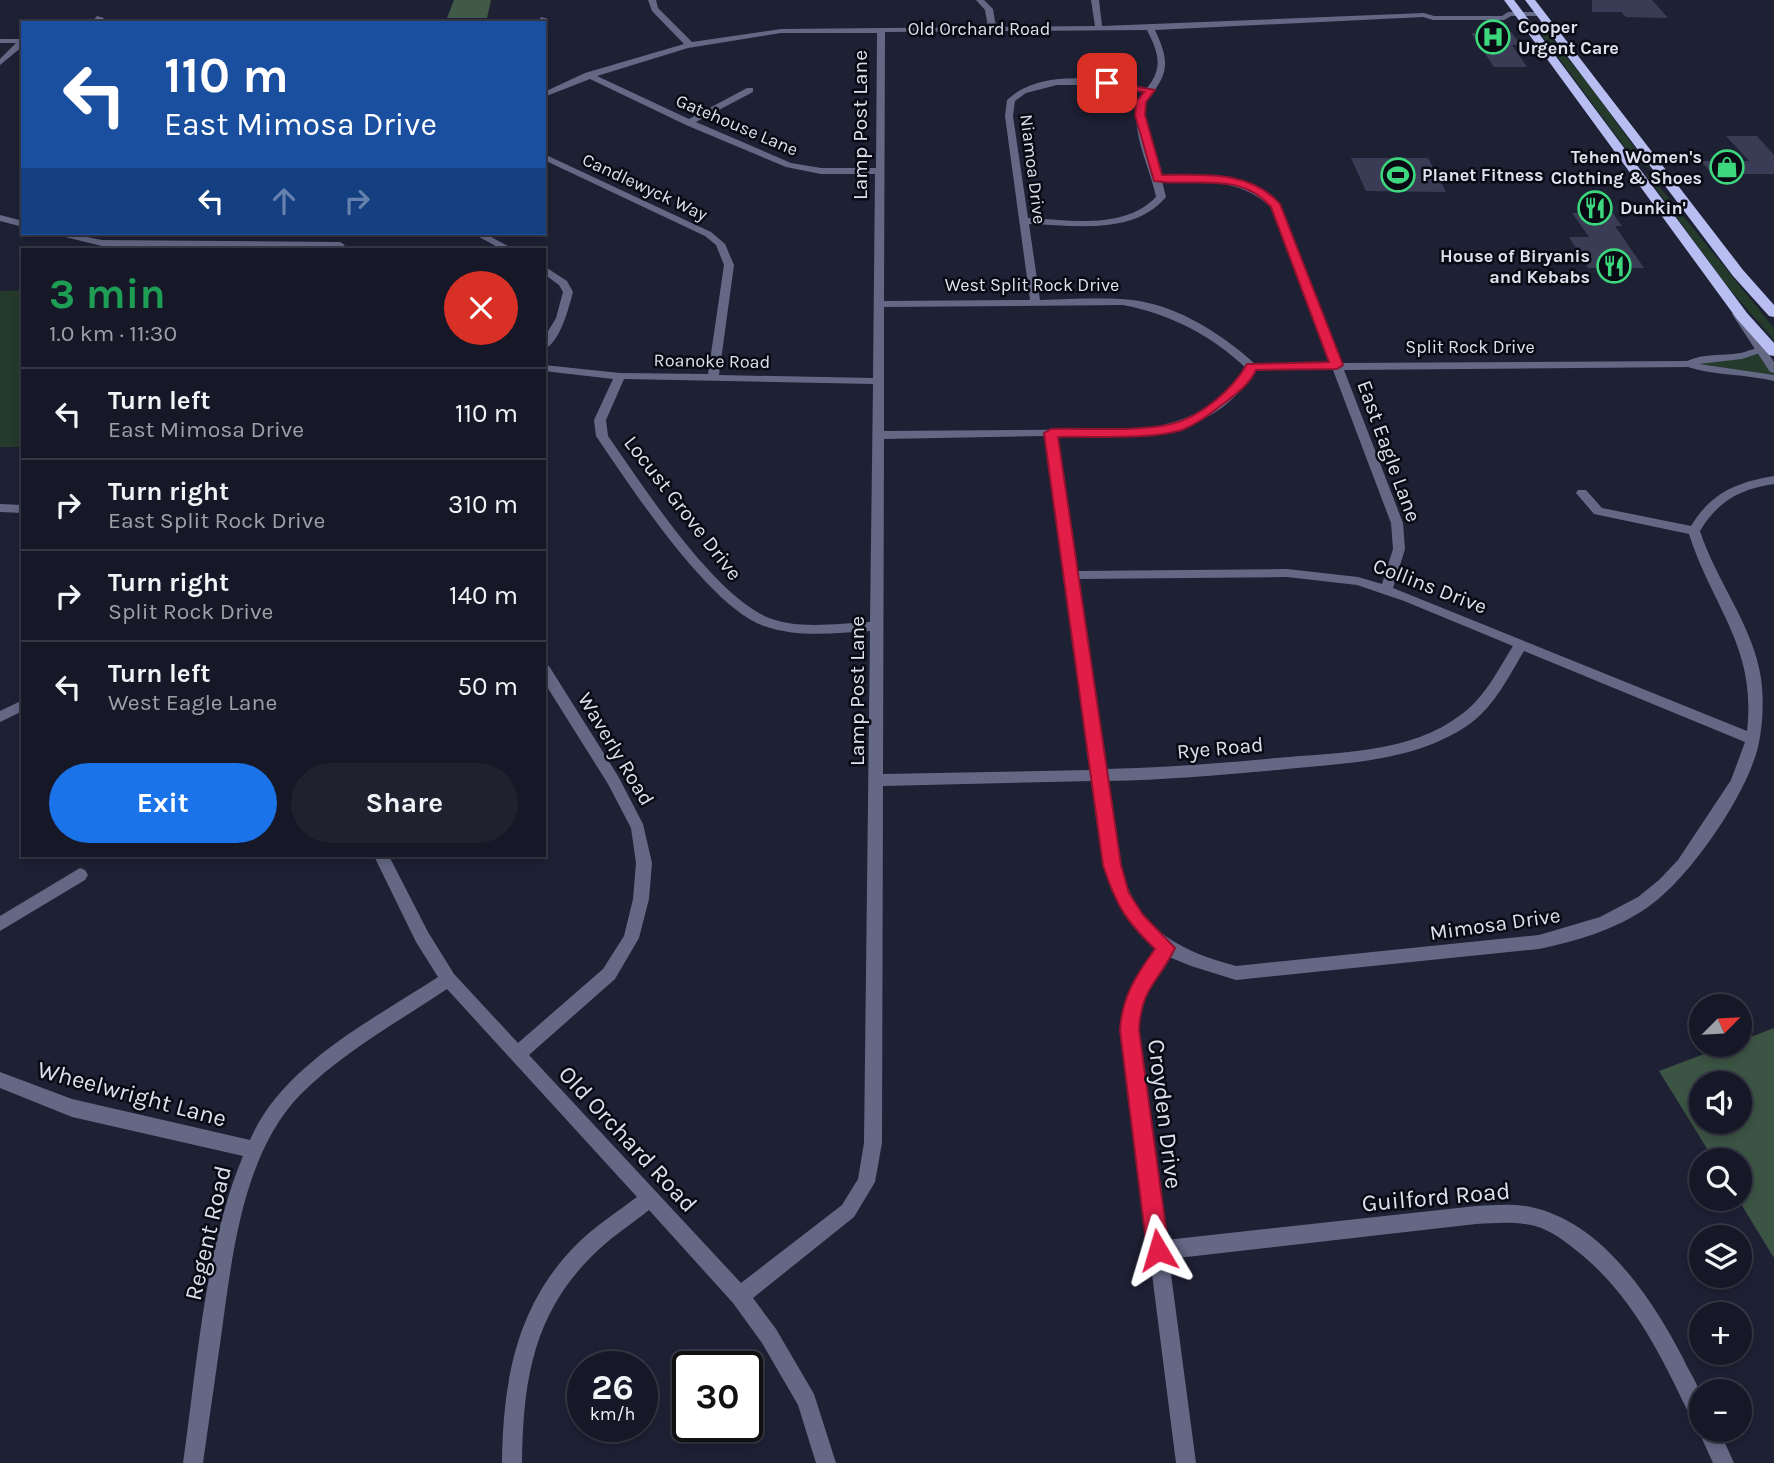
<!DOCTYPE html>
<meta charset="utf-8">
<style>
body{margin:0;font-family:Karla,sans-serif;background:#1f212f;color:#f1f3f6;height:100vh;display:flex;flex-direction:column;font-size:26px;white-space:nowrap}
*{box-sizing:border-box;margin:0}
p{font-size:23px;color:#9ea0a7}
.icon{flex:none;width:38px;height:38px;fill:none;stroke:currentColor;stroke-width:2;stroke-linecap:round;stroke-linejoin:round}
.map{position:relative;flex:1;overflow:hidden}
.details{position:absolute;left:21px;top:248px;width:525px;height:609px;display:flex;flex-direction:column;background:#161827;border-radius:0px;box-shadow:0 4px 10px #0003,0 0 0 2px #353744}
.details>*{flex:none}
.top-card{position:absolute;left:21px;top:21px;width:525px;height:214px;border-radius:0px;box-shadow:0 4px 10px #0003,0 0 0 2px #353744;background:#1a4fa0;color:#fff;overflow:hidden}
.needle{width:46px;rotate:66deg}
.controls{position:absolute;left:1689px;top:994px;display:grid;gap:14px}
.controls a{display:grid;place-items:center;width:63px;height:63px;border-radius:50%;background:#161827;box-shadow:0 4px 10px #0003,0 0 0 2px #353744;font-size:35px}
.speed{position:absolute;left:567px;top:1351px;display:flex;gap:14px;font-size:35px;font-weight:700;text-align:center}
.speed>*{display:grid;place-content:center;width:91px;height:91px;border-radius:50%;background:#161827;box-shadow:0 4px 10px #0003,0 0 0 2px #353744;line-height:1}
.speed small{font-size:18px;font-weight:400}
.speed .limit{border:4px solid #111;border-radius:10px;background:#fff;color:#111}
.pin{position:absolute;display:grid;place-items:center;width:60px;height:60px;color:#fff;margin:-30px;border-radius:14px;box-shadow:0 4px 10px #0006}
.me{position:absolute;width:77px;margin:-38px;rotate:353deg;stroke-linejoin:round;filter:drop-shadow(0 0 5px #0008)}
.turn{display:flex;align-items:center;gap:24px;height:147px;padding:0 28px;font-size:32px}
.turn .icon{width:91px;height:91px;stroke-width:2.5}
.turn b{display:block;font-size:49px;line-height:60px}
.lanes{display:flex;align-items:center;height:66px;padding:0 28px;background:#0003;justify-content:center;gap:35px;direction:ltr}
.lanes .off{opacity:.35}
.round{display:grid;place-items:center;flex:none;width:74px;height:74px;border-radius:37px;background:#1f212f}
.summary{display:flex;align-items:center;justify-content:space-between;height:119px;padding:0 28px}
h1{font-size:42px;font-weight:700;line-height:52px;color:#1e9e55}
.action{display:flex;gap:14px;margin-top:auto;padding:14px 28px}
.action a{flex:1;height:80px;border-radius:42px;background:#1a73e8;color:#fff;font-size:28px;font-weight:700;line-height:80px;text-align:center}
.action a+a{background:#1f212f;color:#f1f3f6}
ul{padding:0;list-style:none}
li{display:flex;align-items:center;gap:21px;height:91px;padding:0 28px;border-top:2px solid #353744}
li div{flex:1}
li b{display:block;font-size:26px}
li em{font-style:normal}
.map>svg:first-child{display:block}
.green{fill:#243a2b}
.forest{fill:#415a48}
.water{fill:#3c5443;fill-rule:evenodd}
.building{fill:#3a3c55}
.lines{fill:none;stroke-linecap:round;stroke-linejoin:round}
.minor{fill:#646885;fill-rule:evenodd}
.tertiary{fill:#646885;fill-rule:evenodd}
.trunk{fill:#b8bef2;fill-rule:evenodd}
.route{fill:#e11d48;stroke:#92132f;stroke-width:2}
.labels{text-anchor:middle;stroke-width:5;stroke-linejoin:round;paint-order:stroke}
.far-poi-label{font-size:18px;font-weight:bold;fill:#dde0ee;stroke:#090a13;text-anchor:start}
.far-street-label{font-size:18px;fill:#dde0ee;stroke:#090a13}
.street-label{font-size:21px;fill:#dde0ee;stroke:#090a13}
.near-street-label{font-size:24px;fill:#dde0ee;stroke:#090a13}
</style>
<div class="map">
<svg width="1774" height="1463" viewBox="0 0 1774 1463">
<rect width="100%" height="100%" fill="#1e2034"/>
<!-- green -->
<g class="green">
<path d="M1532,22h5l51,61 62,86 -15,-8z"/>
<path d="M1644,172l10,8 120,148v12l-48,-55z"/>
<path d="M23,290v157h-23v-156z"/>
<path d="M1759,350l15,20v8c-28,-10 -57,-3 -85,-14l49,-6z"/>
</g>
<!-- forest -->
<path class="forest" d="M454,0h37l-4,18h-40z"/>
<!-- water -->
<path class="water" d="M1774,1028v230l-36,-59 2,-39h-26l-55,-89 69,-26h12v-4zM1701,1083h39v39h-39z"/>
<!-- building -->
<g class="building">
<path d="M1592,0h60l16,18 -42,-1 -5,-5h-29z"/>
<path d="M1511,32l10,13h-9l15,22h-33l-23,-34z"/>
<path d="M1726,136h31l17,19v19h-62l-11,-13h48z"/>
<path d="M1351,158h77l18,34 -80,-1z"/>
<path d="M1577,204h29l16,22h-7l29,42h-56l-19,-31h20l-17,-24h11z"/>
</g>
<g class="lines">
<!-- minor -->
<g class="minor">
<path d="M648,0h8l2,8 34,34 89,-13 207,-2 -3,-17 -9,-10h8l9,9 3,18 99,-1 -4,-26h8l3,26 322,-13 10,3h68l6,-4h36l1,2 -4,2h-30l-7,4h-71l-10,-3 -268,13c11,24 16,39 -1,61 -5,6 -9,11 -10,19 -1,22 10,45 16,65 46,1 84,-3 119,30l62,158 346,-2c18,-8 35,-5 53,-8 9,-1 14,-6 23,-5v4l-21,7 -43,5 75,11v6c-28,-7 -58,-5 -86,-14l-344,3 59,153 2,26 -12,39 354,143c10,-84 -35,-124 -58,-197l-95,-20 -18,-21 2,-3h8l16,18 89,18c20,-33 46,-44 83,-50v8c-34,5 -56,17 -74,47 16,50 53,94 61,147 3,23 2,47 -3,69 -12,49 -69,132 -110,160 -33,23 -71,34 -109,42l-303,31 -45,-14 -22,-9 -24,39 -8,34 29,210 310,-34c19,-1 40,-3 59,2 69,17 117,91 148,150 5,12 16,27 18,39 2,11 0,22 0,33h18l15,33h-21l-15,-33 1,-4 -5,-2c-31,-64 -60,-128 -117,-173 -12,-10 -27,-21 -42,-25 -19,-5 -40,-3 -59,-2l-307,35 27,204h-20l-55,-433c3,-31 16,-57 35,-82 -53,-37 -55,-109 -63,-167l-210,5 -1,357 -7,39 -21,35 -101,81 23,31 38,65 22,69h-20l-18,-58 -36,-62 -29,-40 -84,-93c-20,16 -42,30 -59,48 -58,59 -67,126 -68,205h-20c1,-82 14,-158 75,-219 18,-18 40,-32 60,-47l-190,-208c-49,33 -104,63 -146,105 -59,60 -69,164 -80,243 -6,42 -12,84 -18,126h-20c14,-97 22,-217 60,-307l-171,-39 -72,-29v-16l72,27 178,41c32,-75 122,-120 188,-163l-22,-35 -42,-86h15l39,76 26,42 64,69 85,-74 21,-33 9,-37 3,-36 -5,-35 -23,-44 -64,-102v-17l5,1 69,110 25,48 9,39 -3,36 -10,39 -24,41 -86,76 212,228 101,-78 16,-26 6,-36 6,-512c-35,2 -72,7 -106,-5 -55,-19 -134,-140 -168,-190l-2,-16 19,-41 -69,-8v-6l76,8 88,1 16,-109 -8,-20 -11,-9 -161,-76v-6l167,78 14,12 9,21 -15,110 154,3 2,-204h-54l-35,-7 -100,-42 -96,-46 -46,18v-5l41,-19 99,-29 -32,-33zM1147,30c11,22 17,37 0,58 -42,-9 -105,-21 -140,12l-2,16 25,184 -146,1 1,-269zM781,33h96l-1,135h-55l-30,-5 -95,-41 57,-30v-4h-6l-58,31 -92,-43 91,-28zM1057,85h40l47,7c-20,30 6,73 12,105 -32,33 -86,23 -128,21l-15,-102 2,-15 11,-8zM1162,181c41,0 78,-3 110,27l58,155 -75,1c-36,-33 -85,-63 -134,-65 -27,-1 -54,0 -81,1l-11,-76c45,1 104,12 137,-27zM1123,305c47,9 88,30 123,63 -23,39 -68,59 -113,61l-249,2v-124zM1255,370h78l58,153 2,26 -11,35 -24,-7 -71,-8 -210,2 -20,-135c74,-1 154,9 198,-66zM624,379l249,5 -3,238c-31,1 -70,8 -101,-4 -56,-23 -126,-132 -161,-182l-2,-16zM1046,436l45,334 -208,4 1,-335zM1287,577l70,8 47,16 109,45c-15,24 -28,51 -51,68 -52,40 -124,38 -185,44 -57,5 -114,10 -171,11l-28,-190zM1524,651l221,91 -14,38 -53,80 -19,20 -21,17 -38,20 -61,18 -303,31c-114,-30 -114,-82 -129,-185 57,-1 113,-6 170,-11 66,-7 138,-7 194,-47 24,-18 38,-47 53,-72z"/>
<path d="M97,16l7,2 -4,5h-9z"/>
<path d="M541,17l7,2 -3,6 -7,-2z"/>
<path d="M0,39h23v7l-23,19v-6l16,-16h-16z"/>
<path d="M0,215l23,6v6l-23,-6z"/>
<path d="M49,233h17l36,7 238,2 5,3 -5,3 -238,-2z"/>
<path d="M472,233h12l31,17h-12z"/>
<path d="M544,266l23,15 6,11c-5,18 -12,48 -29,58v-12l12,-20 7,-26 -4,-7 -15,-11z"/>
<path d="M0,504l23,1v8l-23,-1z"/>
<path d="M23,700v11l-23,11v-11z"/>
<path d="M80,868l5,2 3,5 -3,5 -85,51v-15z"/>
</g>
<!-- tertiary -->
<path class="tertiary" d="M1737,311l4,1 33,50v11l-4,-1 -38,-58z"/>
<!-- trunk -->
<g class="trunk">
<path d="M1504,0h10l233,313 27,30v13l-5,-1 -32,-36z"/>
<path d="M1525,0h10l208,270 31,35v12l-5,-1 -36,-40z"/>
</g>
</g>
<!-- route -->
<path class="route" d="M1104,81l51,9 -9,12 -1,13 17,60c42,0 88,-5 118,29l63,161 -6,4 -81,1c-7,15 -20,24 -33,34 -13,10 -26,20 -41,26 -31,10 -90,6 -124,7l63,428 8,28 14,22 32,33c-16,34 -34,39 -36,82l30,220 -4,8 -7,3 -8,-3 -3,-8 -27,-220c2,-33 16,-55 35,-81 -30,-29 -39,-44 -52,-84l-59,-432 7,-4c35,-1 87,3 120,-5 30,-7 62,-35 76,-60l82,-2 -58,-155c-31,-36 -75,-20 -117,-26l-19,-66 1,-13 8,-10 -40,-7z"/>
<!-- icons -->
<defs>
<symbol id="hospital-ring" viewBox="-11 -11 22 22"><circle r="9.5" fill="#090a13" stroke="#3dd77e" stroke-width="1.5"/><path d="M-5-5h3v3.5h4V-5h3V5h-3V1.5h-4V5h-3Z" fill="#3dd77e"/></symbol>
<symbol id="shop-ring" viewBox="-11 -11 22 22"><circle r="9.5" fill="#090a13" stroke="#3dd77e" stroke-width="1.5"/><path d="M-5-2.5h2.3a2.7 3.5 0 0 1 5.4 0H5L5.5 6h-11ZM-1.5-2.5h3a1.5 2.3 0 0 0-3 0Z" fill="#3dd77e"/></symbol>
<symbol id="stadium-ring" viewBox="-11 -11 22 22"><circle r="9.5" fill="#090a13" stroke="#3dd77e" stroke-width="1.5"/><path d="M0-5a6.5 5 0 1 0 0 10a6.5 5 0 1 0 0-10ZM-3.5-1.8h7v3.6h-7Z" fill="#3dd77e"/></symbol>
<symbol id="restaurant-ring" viewBox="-11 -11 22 22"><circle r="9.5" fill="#090a13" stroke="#3dd77e" stroke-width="1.5"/><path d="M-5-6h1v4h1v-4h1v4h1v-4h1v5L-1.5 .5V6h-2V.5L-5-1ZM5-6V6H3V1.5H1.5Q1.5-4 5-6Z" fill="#3dd77e"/></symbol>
</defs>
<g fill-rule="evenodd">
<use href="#hospital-ring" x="1474" y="18" width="38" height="38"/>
<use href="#shop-ring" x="1708" y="148" width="38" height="38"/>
<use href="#stadium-ring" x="1379" y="156" width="38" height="38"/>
<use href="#restaurant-ring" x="1576" y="189" width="38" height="38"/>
<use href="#restaurant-ring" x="1595" y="247" width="38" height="38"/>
</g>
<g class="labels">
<!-- far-poi labels -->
<g class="far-poi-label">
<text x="1518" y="33">Cooper<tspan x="1518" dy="21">Urgent Care</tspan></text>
<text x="1702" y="163" text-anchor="end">Tehen Women's<tspan x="1702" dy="21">Clothing &amp; Shoes</tspan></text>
<text x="1422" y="181">Planet Fitness</text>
<text x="1620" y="214">Dunkin'</text>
<text x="1590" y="262" text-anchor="end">House of Biryanis<tspan x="1590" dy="21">and Kebabs</tspan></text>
</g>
<!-- far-street labels -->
<g class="far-street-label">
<text x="979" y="35">Old Orchard Road</text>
<text transform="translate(737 125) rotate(23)" y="6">Gatehouse Lane</text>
<text transform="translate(1033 169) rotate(83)" y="6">Niamoa Drive</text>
<text transform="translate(645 187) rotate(25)" y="6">Candlewyck Way</text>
<text x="1032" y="291">West Split Rock Drive</text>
<text x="1470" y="353">Split Rock Drive</text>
<text transform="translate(712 361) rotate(1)" y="6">Roanoke Road</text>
</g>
<!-- street labels -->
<g class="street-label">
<text transform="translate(860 125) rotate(-90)" y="7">Lamp Post Lane</text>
<text transform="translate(1389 451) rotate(70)" y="7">East Eagle Lane</text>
<text transform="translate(683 508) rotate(52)" y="7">Locust Grove Drive</text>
<text transform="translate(1430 586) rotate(21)" y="7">Collins Drive</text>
<text transform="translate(857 691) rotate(-90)" y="7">Lamp Post Lane</text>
<text transform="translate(1220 748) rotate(-5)" y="7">Rye Road</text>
<text transform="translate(616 749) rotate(59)" y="7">Waverly Road</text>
<text transform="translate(1495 924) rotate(-8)" y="7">Mimosa Drive</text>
</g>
<!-- near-street labels -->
<g class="near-street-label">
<text transform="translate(132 1094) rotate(15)" y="8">Wheelwright Lane</text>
<text transform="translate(1165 1114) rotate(83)" y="8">Croyden Drive</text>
<text transform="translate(628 1139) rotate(47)" y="8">Old Orchard Road</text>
<text transform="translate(1436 1197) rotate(-5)" y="8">Guilford Road</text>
<text transform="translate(208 1233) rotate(-77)" y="8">Regent Road</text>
</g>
</g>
</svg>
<div class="controls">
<a><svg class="needle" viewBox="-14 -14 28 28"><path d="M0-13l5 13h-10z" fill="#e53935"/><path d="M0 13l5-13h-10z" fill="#9ea0a7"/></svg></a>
<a><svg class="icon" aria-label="sound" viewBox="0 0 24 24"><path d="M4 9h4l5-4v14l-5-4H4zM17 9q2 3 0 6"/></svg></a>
<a><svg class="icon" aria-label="search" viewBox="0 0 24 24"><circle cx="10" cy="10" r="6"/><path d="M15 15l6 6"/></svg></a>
<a><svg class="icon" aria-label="layers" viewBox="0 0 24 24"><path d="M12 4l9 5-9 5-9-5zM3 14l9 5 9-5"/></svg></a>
<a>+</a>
<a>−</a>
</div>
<div class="speed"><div>26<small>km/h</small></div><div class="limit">30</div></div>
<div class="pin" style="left:1107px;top:83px;background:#d93025"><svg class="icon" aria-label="arrive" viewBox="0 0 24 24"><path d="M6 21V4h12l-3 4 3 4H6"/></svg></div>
<svg class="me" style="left:1158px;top:1250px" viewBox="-20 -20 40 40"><path d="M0-17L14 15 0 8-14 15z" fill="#e11d48" stroke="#fff" stroke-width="4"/></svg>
<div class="top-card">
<div class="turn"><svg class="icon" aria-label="left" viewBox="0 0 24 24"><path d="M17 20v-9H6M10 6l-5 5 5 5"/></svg><div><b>110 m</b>East Mimosa Drive</div></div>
<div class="lanes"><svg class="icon" aria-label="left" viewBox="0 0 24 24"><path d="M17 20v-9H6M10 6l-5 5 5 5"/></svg><svg class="icon off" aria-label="ahead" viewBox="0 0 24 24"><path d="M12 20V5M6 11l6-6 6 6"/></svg><svg class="icon off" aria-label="right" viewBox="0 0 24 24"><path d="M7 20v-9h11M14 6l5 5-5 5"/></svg></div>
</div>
<section class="details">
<div class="summary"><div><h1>3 min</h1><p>1.0 km · 11:30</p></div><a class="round" style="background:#d93025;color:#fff"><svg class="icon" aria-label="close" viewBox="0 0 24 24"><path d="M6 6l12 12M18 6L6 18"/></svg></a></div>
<ul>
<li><svg class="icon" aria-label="left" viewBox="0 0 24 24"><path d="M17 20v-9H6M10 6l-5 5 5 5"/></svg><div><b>Turn left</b><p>East Mimosa Drive</p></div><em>110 m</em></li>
<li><svg class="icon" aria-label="right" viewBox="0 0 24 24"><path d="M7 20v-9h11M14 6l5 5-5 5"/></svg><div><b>Turn right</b><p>East Split Rock Drive</p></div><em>310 m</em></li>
<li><svg class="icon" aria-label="right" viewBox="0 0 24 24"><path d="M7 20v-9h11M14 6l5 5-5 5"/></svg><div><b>Turn right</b><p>Split Rock Drive</p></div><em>140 m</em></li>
<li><svg class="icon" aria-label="left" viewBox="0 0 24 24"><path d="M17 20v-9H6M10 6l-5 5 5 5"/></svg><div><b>Turn left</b><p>West Eagle Lane</p></div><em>50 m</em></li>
</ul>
<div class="action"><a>Exit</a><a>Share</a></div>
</section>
</div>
